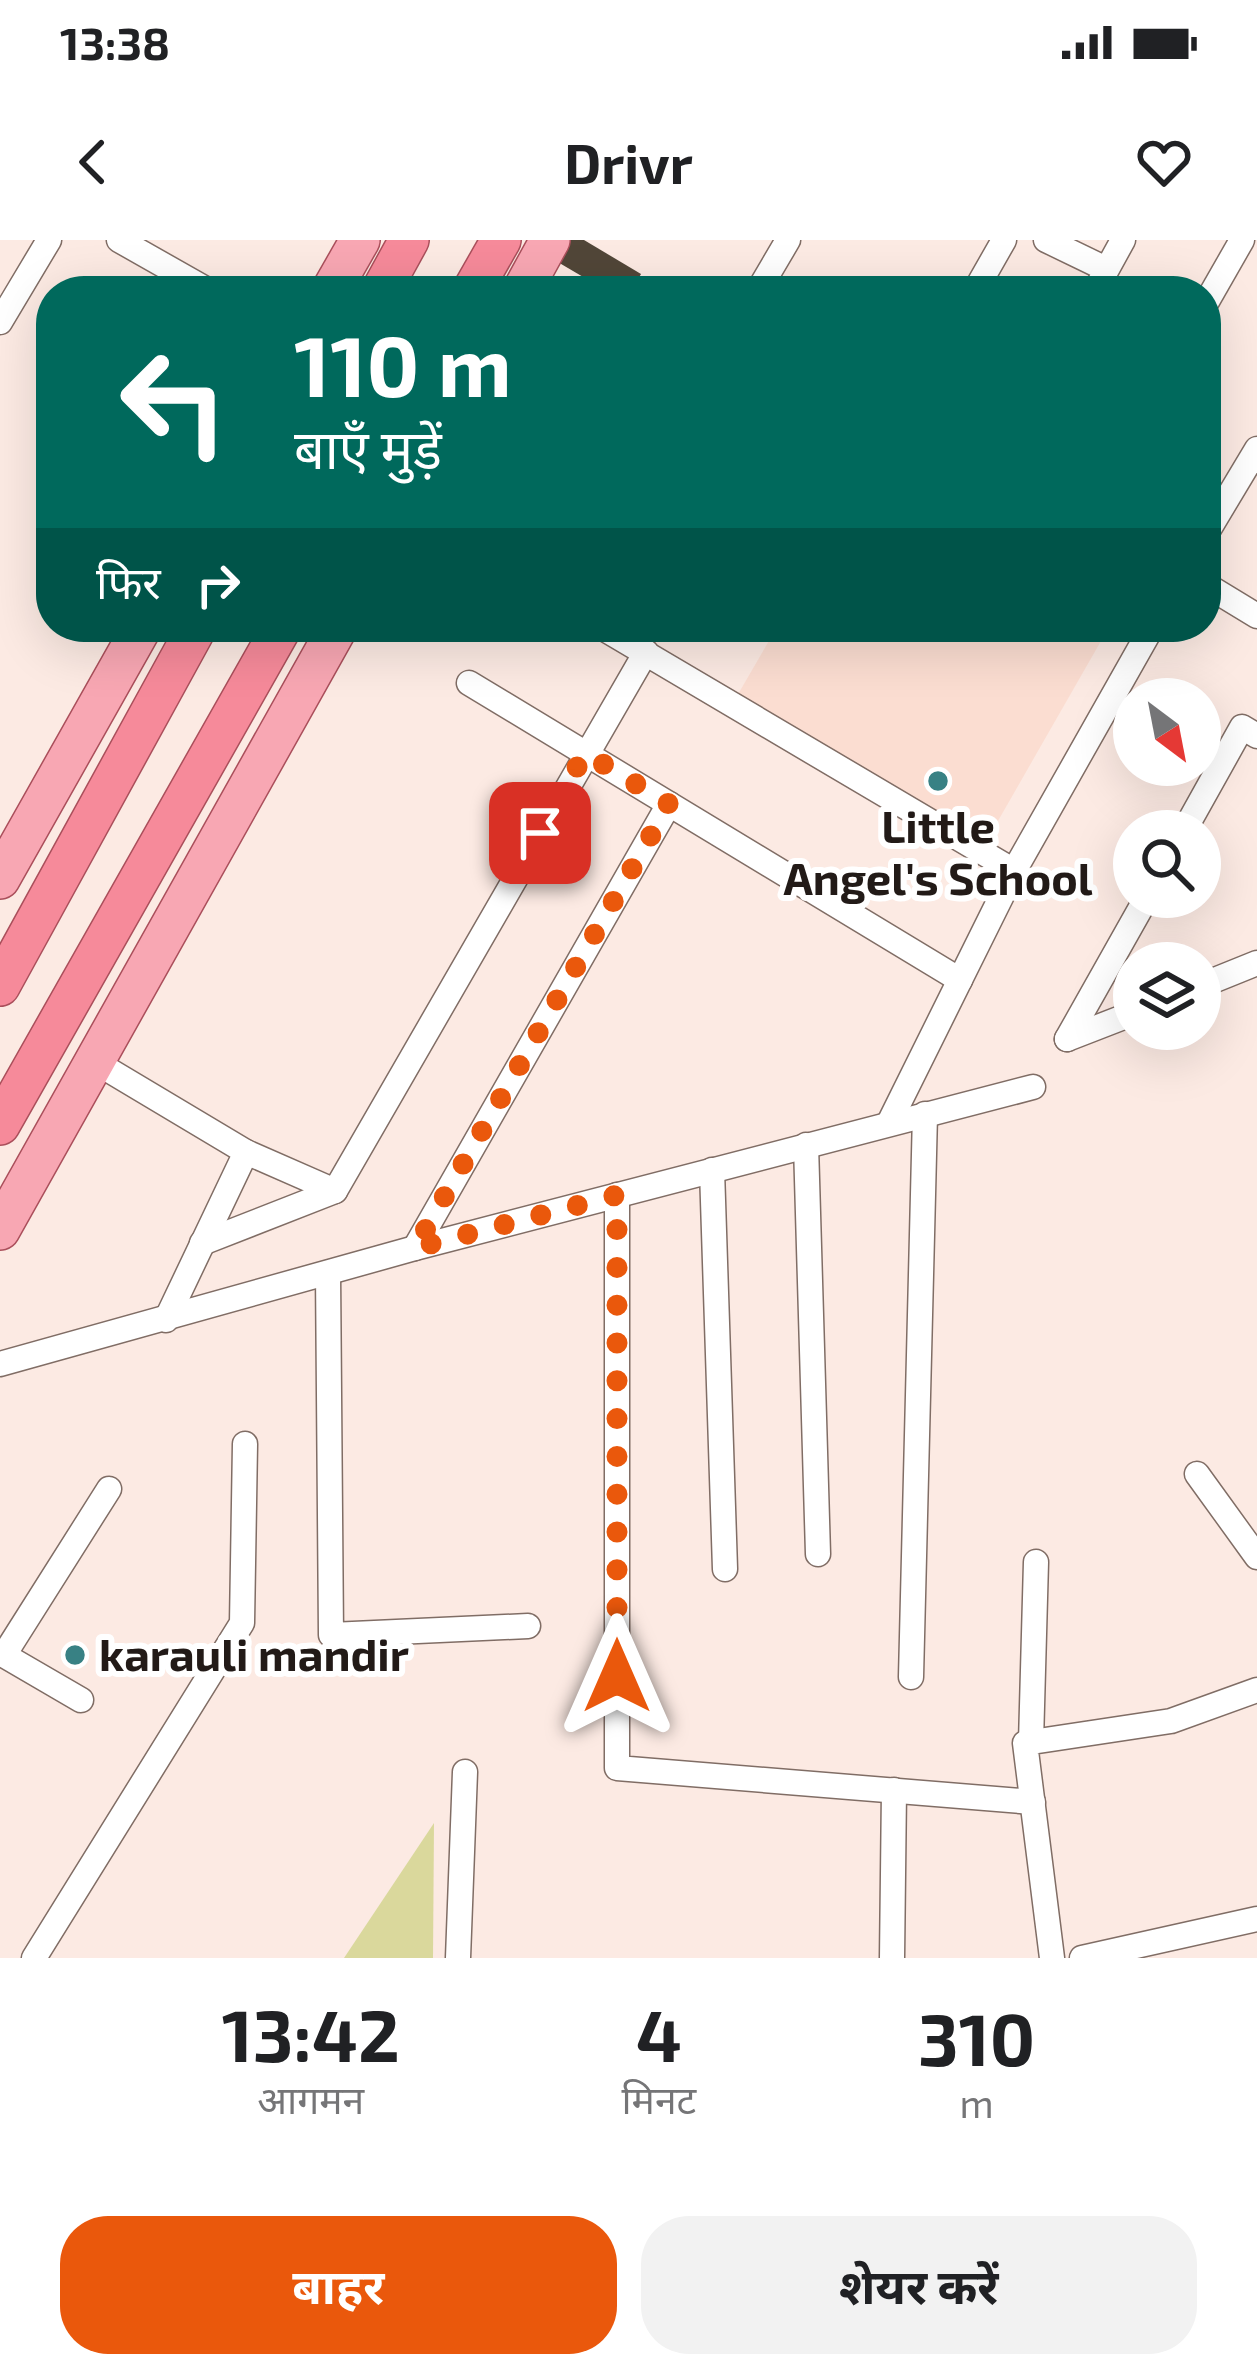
<!DOCTYPE html>
<html lang="hi">
<meta charset="utf-8">
<style>
body{margin:0;font-family:"Exo 2","Noto Sans Devanagari",sans-serif;background:#f2f2f2;color:#202124;height:100vh;display:flex;flex-direction:column;font-size:45px;white-space:nowrap}
*{box-sizing:border-box;margin:0}
p{font-size:39px;color:#757577}
.icon{flex:none;width:66px;height:66px;fill:none;stroke:currentColor;stroke-width:2;stroke-linecap:round;stroke-linejoin:round}
.map{position:relative;height:1718px;overflow:hidden}
.drawer{display:flex;flex-direction:column;background:#fff;flex:1}
.drawer>*{flex:none}
.hud{position:absolute;left:36px;top:36px;width:1185px;height:366px;border-radius:48px;box-shadow:0 12px 48px #0002;background:#00695c;color:#fff;overflow:hidden}
.needle{width:78px;rotate:148deg}
.tools{position:absolute;left:1113px;top:438px;display:grid;gap:24px}
.tools a{display:grid;place-items:center;width:108px;height:108px;border-radius:50%;background:#fff;box-shadow:0 12px 48px #0002;font-size:60px}
.pin{position:absolute;display:grid;place-items:center;width:102px;height:102px;color:#fff;margin:-51px;border-radius:24px;box-shadow:0 6px 18px #0006}
.me{position:absolute;width:132px;margin:-66px;rotate:0deg;stroke-linejoin:round;filter:drop-shadow(0 0 9px #0008)}
.turn{display:flex;align-items:center;gap:42px;height:252px;padding:0 60px;font-size:54px}
.turn .icon{width:156px;height:156px;stroke-width:2.5}
.turn b{display:block;font-size:84px;line-height:102px}
.then{display:flex;align-items:center;height:114px;padding:0 60px;background:#0003;gap:24px;font-size:45px}
.eta{display:flex;justify-content:space-evenly;align-items:center;height:204px;text-align:center}
.eta b{font-size:72px;font-weight:700;line-height:84px}
.button{display:flex;gap:24px;margin-top:auto;padding:24px 60px}
.button a{flex:1;height:138px;border-radius:48px;background:#ea580c;color:#fff;font-size:48px;font-weight:700;line-height:138px;text-align:center}
.button a+a{background:#f2f2f2;color:#202124}
.status{display:flex;justify-content:space-between;align-items:center;height:84px;padding:0 60px;background:#fff;direction:ltr}
.status svg{height:33px;fill:currentColor}
header{display:flex;justify-content:space-between;align-items:center;height:156px;padding:0 60px;background:#fff;font-size:54px;font-weight:700}
.map>svg:first-child{display:block}
.built{fill:#fbddd1}
.green{fill:#dad89c}
.building{fill:#514638}
.lines{fill:none;stroke-linecap:round;stroke-linejoin:round}
.minor-casing{stroke:#806d65;stroke-width:27}
.primary-casing{stroke:#aa4f5b;stroke-width:42}
.trunk-casing{stroke:#aa4f5b;stroke-width:42}
.minor{stroke:#fff;stroke-width:24}
.primary{stroke:#f8a7b3;stroke-width:39}
.trunk{stroke:#f68a9a;stroke-width:39}
.route{stroke:#ea580c;stroke-width:21;stroke-dasharray:0 37.8}
.poi-dot{fill:#388184;stroke:#fff;stroke-width:4.5}
.labels{text-anchor:middle;stroke-width:12;stroke-linejoin:round;paint-order:stroke}
.poi-label{font-size:45px;font-weight:bold;fill:#221a17;stroke:#fff}
</style>
<div class="status"><b>13:38</b><svg viewBox="0 0 49 12"><path d="M0 12V9h3v3zM5 12V6h3v6zM10 12V3h3v9zM15 12V0h3v12zM26 1h20v11H26zM47 4h2v5h-2z"/></svg></div>
<header><svg class="icon" aria-label="back" viewBox="0 0 24 24"><path d="M15 5l-7 7 7 7"/></svg>Drivr<svg class="icon" aria-label="heart" viewBox="0 0 24 24"><path d="M12 20l-8-8c-3-5 5-10 8-4 3-6 11-1 8 4z"/></svg></header>
<div class="map">
<svg width="1257" height="1718" viewBox="0 0 1257 1718">
<rect width="100%" height="100%" fill="#fceae3"/>
<!-- built -->
<path class="built" d="M777,387h332l-130,227 -249,-146z"/>
<!-- green -->
<path class="green" d="M434,1583l-1,135h-89z"/>
<!-- building -->
<path class="building" d="M569,0h15l57,34 -10,17h-24l-51,-30z"/>
<g class="lines">
<defs>
<g id="minor">
<path d="M119,0l90,51"/>
<path d="M1046,0l60,29"/>
<path d="M758,51l30,-51"/>
<path d="M975,51l29,-51"/>
<path d="M1095,51l28,-51"/>
<path d="M1206,63l36,-63"/>
<path d="M0,82l49,-82"/>
<path d="M1206,294l51,-85"/>
<path d="M1206,345l51,31"/>
<path d="M601,387l413,244"/>
<path d="M469,443l491,297"/>
<path d="M1184,591l58,-104 15,9"/>
<path d="M1200,746l57,-23"/>
<path d="M1067,799l80,-142"/>
<path d="M1067,799l67,-26"/>
<path d="M97,823l149,89 -80,168"/>
<path d="M889,883l125,-252 138,-244"/>
<path d="M806,905l12,409"/>
<path d="M246,912l89,39"/>
<path d="M712,930l13,399"/>
<path d="M617,955v573l416,34"/>
<path d="M202,1003l133,-52 311,-539"/>
<path d="M415,1008l254,-444"/>
<path d="M328,1033l3,362 197,-9"/>
<path d="M0,1124l415,-116 618,-161"/>
<path d="M1197,1234l60,83"/>
<path d="M0,1413l81,47"/>
<path d="M4,1415l105,-166"/>
<path d="M911,1437l14,-563"/>
<path d="M1031,1502l5,-180"/>
<path d="M34,1718l208,-335 3,-179"/>
<path d="M458,1718l7,-186"/>
<path d="M892,1718l2,-168"/>
<path d="M1052,1718l-27,-215 146,-22 86,-31"/>
<path d="M1082,1718l175,-39"/>
</g>
<g id="primary">
<path d="M331,51l29,-51"/>
<path d="M522,51l28,-51"/>
<path d="M0,639l142,-252"/>
<path d="M0,990l338,-603"/>
</g>
<g id="trunk">
<path d="M381,51l28,-51"/>
<path d="M472,51l29,-51"/>
<path d="M0,746l197,-359"/>
<path d="M0,885l282,-498"/>
</g>
</defs>
<!-- minor casing -->
<use href="#minor" class="minor-casing"/>
<!-- primary casing -->
<use href="#primary" class="primary-casing"/>
<!-- trunk casing -->
<use href="#trunk" class="trunk-casing"/>
<!-- minor -->
<use href="#minor" class="minor"/>
<!-- primary -->
<use href="#primary" class="primary"/>
<!-- trunk -->
<use href="#trunk" class="trunk"/>
</g>
<g class="lines">
<!-- route -->
<path class="route" d="M540,593l45,-80 84,51 -254,444 202,-53v481"/>
</g>
<!-- markers -->
<g class="poi-dot">
<circle cx="938" cy="541" r="12"/>
<circle cx="75" cy="1415" r="12"/>
</g>
<g class="labels">
<!-- poi labels -->
<g class="poi-label">
<text x="938" y="603">Little<tspan x="938" dy="52">Angel's School</tspan></text>
<text x="99" y="1431" text-anchor="start">karauli mandir</text>
</g>
</g>
</svg>
<div class="tools">
<a><svg class="needle" viewBox="-14 -14 28 28"><path d="M0-13l5 13h-10z" fill="#e53935"/><path d="M0 13l5-13h-10z" fill="#757577"/></svg></a>
<a><svg class="icon" aria-label="search" viewBox="0 0 24 24"><circle cx="10" cy="10" r="6"/><path d="M15 15l6 6"/></svg></a>
<a><svg class="icon" aria-label="layers" viewBox="0 0 24 24"><path d="M12 4l9 5-9 5-9-5zM3 14l9 5 9-5"/></svg></a>
</div>
<div class="pin" style="left:540px;top:593px;background:#d93025"><svg class="icon" aria-label="arrive" viewBox="0 0 24 24"><path d="M6 21V4h12l-3 4 3 4H6"/></svg></div>
<svg class="me" style="left:617px;top:1436px" viewBox="-20 -20 40 40"><path d="M0-17L14 15 0 8-14 15z" fill="#ea580c" stroke="#fff" stroke-width="4"/></svg>
<div class="hud">
<div class="turn"><svg class="icon" aria-label="left" viewBox="0 0 24 24"><path d="M17 20v-9H6M10 6l-5 5 5 5"/></svg><div><b>110 m</b>बाएँ मुड़ें</div></div>
<div class="then">फिर<svg class="icon" aria-label="right" viewBox="0 0 24 24"><path d="M7 20v-9h11M14 6l5 5-5 5"/></svg></div>
</div>
</div>
<section class="drawer">
<div class="eta">
<div><b>13:42</b><p>आगमन</p></div>
<div><b>4</b><p>मिनट</p></div>
<div><b>310</b><p>m</p></div>
</div>
<div class="button"><a>बाहर</a><a>शेयर करें</a></div>
</section>
